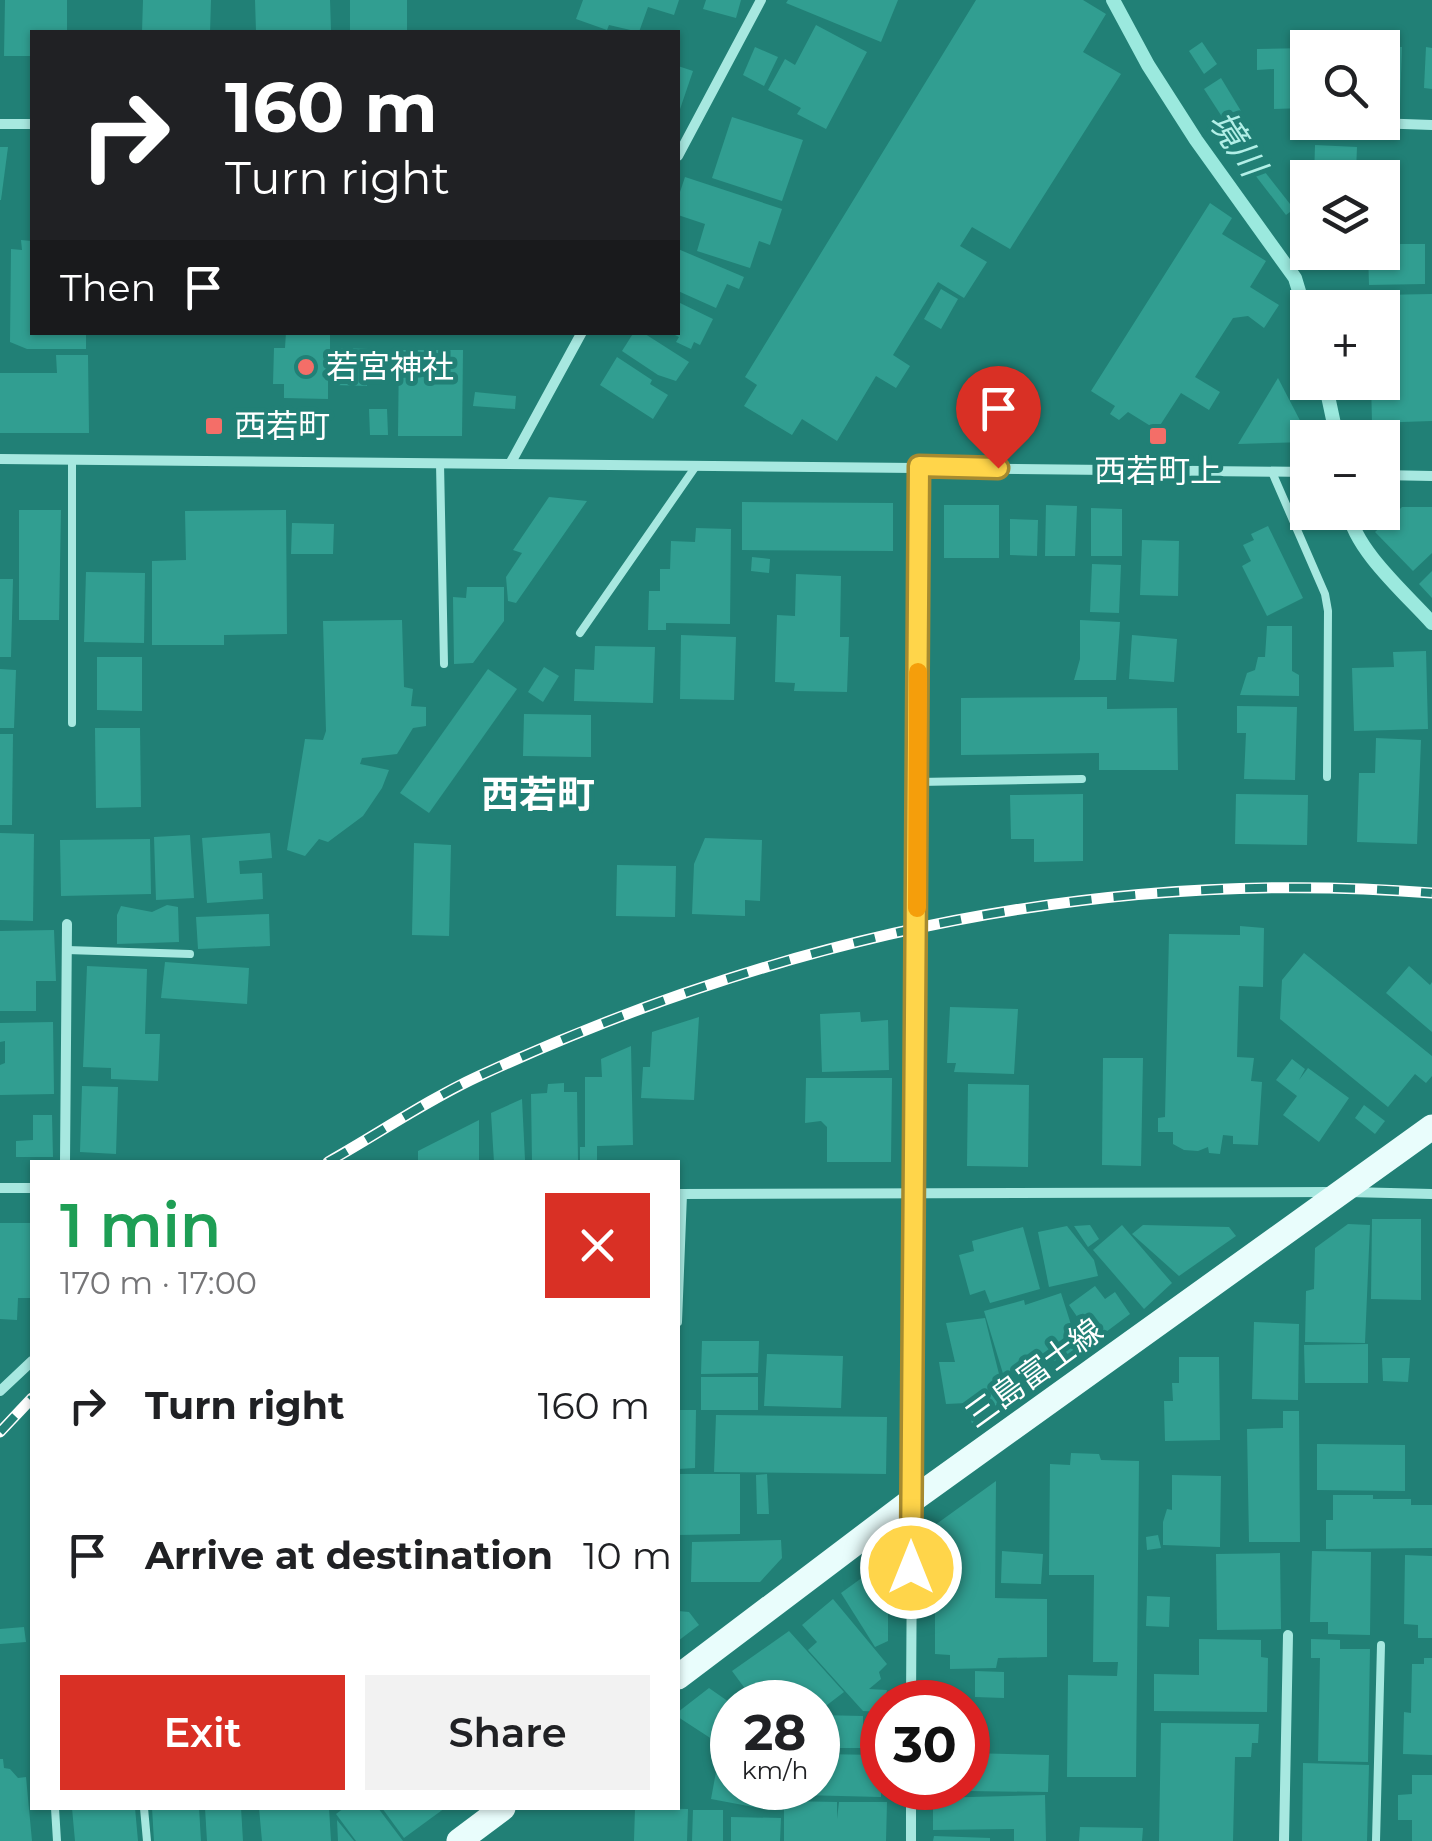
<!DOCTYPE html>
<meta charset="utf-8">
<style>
body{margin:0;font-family:Montserrat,"Noto Sans JP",sans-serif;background:#f2f2f2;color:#202124;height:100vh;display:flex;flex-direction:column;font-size:38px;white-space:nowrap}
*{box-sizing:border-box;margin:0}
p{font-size:32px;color:#757577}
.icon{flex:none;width:55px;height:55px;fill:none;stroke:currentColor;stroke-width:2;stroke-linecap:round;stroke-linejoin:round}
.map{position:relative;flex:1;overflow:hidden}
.panel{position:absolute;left:30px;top:1160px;width:650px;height:650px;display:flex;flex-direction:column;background:#fff;border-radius:0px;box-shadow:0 2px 8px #0004}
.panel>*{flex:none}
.guide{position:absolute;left:30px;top:30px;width:650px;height:305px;border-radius:0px;box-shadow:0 2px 8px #0004;background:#202124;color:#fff;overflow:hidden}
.controls{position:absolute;left:1290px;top:30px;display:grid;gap:20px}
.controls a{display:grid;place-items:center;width:110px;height:110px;border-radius:0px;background:#fff;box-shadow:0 2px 8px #0004;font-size:50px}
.speed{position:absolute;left:710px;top:1680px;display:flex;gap:20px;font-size:50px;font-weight:700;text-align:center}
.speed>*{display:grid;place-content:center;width:130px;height:130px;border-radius:50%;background:#fff;box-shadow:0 2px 8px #0004;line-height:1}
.speed small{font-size:25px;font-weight:400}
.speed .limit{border:15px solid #d22;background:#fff;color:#111}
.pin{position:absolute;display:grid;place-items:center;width:85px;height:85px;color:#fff;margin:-102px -42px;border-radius:50% 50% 50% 0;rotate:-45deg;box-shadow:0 0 10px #0007}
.pin .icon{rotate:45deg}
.me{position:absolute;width:110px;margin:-55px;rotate:0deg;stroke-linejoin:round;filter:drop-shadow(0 0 8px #0008)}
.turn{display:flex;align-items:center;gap:35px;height:210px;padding:0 30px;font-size:45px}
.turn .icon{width:130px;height:130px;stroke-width:2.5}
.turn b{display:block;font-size:70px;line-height:85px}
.then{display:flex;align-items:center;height:95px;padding:0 30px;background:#0003;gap:20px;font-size:38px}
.round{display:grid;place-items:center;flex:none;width:105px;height:105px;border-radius:0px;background:#f2f2f2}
.head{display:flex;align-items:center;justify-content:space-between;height:170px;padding:0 30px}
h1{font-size:60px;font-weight:600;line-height:75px;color:#1e9e55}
.action{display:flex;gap:20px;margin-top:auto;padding:20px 30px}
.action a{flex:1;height:115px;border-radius:0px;background:#d93025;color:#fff;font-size:40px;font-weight:600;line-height:115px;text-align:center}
.action a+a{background:#f2f2f2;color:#202124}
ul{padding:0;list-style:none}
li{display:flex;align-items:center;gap:30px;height:150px;padding:0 30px}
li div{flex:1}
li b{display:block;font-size:38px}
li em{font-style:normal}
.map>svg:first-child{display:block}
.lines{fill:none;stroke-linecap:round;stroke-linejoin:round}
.stream{stroke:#9be9de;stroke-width:14}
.building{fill:#319e91}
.service{stroke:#a7e8e0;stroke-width:8}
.minor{stroke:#a7e8e0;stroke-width:10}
.primary{stroke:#e9fdfc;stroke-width:25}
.rail-casing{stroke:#fff;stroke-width:11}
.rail{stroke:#218076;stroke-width:8;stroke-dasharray:22;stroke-linecap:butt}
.route-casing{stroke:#a68a30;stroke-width:25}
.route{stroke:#ffd54a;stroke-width:18}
.slow{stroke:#f59e0b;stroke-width:18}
.poi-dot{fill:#f46e68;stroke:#218076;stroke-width:4}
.labels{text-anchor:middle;stroke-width:10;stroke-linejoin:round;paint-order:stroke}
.poi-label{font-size:32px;fill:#fff;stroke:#218076;text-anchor:start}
.street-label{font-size:32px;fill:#fff;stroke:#218076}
.water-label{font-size:35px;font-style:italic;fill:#b2efe7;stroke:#218076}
.quarter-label{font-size:38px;font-weight:bold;fill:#fff;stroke:#218076}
</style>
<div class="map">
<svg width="1432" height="1841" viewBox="0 0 1432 1841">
<rect width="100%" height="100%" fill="#218076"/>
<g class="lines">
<!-- stream -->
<g class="stream">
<path d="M1113,0l35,65 48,75 99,138 13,43"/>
<path d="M1325,382l12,56"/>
<path d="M1349,512c5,37 58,83 83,111"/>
</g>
</g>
<!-- building -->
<g class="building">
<path d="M5,0h62v32h-35v24h-28z"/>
<path d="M143,0h68l-1,32h-68z"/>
<path d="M255,0h75l1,32h-75z"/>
<rect x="350" y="0" width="57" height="32"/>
<path d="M583,0h96l-5,15 -26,-8 -9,25 -30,-7 -2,5 -31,-11z"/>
<path d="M706,0h35l-5,18 -33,-9z"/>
<path d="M788,0h110l-17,42 -95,-39z"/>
<path d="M976,0h107l23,14 -23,38 38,22 -111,175 -38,-22 -12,19 27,16 -23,36 -26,-16 -45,73 17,11 -14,22 -20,-12 -39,65 -35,-22 -10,16 -48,-29 13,-21 -12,-8z"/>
<path d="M816,25l51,27 -41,77 -29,-15 4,-6 -33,-18 17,-31 10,6z"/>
<path d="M1202,42l15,22 -13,10 -15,-23z"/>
<path d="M755,47l23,10 -14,29 -21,-11z"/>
<path d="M1402,47l-2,57 -18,-1v-56z"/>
<path d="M1426,47l6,1v41l-8,-1z"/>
<path d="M1308,48l-3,60 -31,1v-40l-17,1v-21z"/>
<path d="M678,66l15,5 -15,44z"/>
<path d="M1221,78l23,38 -16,10 -24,-37z"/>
<path d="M732,117l71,23 -21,61 -70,-23z"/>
<path d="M1315,145l42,2 -1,25 30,1v16h-4v-11h-68z"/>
<path d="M0,147h8l-7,53h-1z"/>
<path d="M1246,148l48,61 -8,6 -48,-62z"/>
<path d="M685,177l97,32 -12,36 -11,-4 -9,27 -53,-17 8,-27 -27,-9v-17z"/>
<path d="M1210,203l22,15 -10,16 44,27 -16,26 29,18 -15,23 -16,-12 -15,2 -38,59 25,15 -11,18 -28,-17 -24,37 -29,-18 -9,8 -9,-6 5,-8 -24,-15z"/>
<path d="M21,240l11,1v91h54v17h-59l-17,-7 1,-93 11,1z"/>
<path d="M1382,244h43v40l-56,1 -1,-33h14z"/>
<path d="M678,249l66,28 -5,12 -12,-5 -11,24 -38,-17z"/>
<path d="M941,289l17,10 -17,30 -17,-10z"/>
<path d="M1432,294v127l-60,2 -1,-41h11v-74h-13v-6h10v-7z"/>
<path d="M678,302l35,17 -13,26 -6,-3 -3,7 -15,-7 3,-5 -10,-5h9z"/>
<path d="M286,332h44v23h5v-7l33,1 -1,37 -32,-1v-9h-7v23l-44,-1v-14h-11l1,-36h11z"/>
<path d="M634,332h8l47,30 -13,19 -18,-6 -36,-24z"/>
<path d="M399,350h64l-1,86h-64z"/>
<path d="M56,355h32l1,78h-89v-60h57z"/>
<path d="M617,357l35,23 -2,4 18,11 -15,24 -53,-34z"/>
<path d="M1278,378l31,60 -1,4 -70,2z"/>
<path d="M475,392l41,4 -1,13 -42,-3z"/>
<path d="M369,409h18l1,26h-18z"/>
<path d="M549,497l38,4 -71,102 -8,-2 -2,-24 16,-24 -9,-3z"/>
<path d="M742,502l151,1v48l-151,-1z"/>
<rect x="944" y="505" width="55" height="53"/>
<path d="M1046,505l31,1 -2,50h-30z"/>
<path d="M1402,507h30v46l-19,18 -38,-39z"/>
<path d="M1091,508l31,1v47h-31z"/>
<path d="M19,510h42l-2,110h-40z"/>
<path d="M286,510l1,124 -63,1v10h-72v-84l34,-1 -1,-49z"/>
<path d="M1010,519l28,1 -1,36 -27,-1z"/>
<path d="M292,523l42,1 -1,30h-42z"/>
<path d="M1268,526l35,72 -36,18 -25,-50 9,-5 -8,-16 11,-5 -3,-6z"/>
<path d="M696,528l35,1 -1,95 -64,-1v7h-18l1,-39h11v-22h10l1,-28 24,1z"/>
<path d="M1142,540l37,1 -1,55 -38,-1z"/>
<path d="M752,557l18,2 -1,14 -18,-2z"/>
<path d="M1092,564l29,1 -2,48 -29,-1z"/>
<path d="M1432,571v27l-13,-14z"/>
<path d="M86,572l59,1 -1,70 -60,-1z"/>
<path d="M796,574l45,2 -1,61h9l-2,55 -53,-1 1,-8 -20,-1 2,-67 18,1z"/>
<path d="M0,579h13l-2,78h-11z"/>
<path d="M467,587h37v34l-31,42 -19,1 -1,-67 13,1z"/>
<path d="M402,620l2,67 9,2 -2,17 15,1v19l-13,2 -16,26 -35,4 -2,6 29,6 -7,18 -19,28 -35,26 -9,-3 -14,17 -18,-6 18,-111 18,1 3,-9 -3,-110z"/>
<path d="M1080,620l40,2 -4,58h-42l6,-21z"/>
<path d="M1267,626h25v45l7,4v21l-59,-1 7,-22 8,-3 3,-13h7z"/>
<path d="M681,635l55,2 -2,63 -54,-1z"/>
<path d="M1132,635l45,4 -3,43 -45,-3z"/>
<path d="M595,646l60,1 -2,56 -79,-2 1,-32 19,1z"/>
<path d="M1426,651l2,78 -74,2 -2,-63 42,-1 -1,-15z"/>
<path d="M97,657h45v54l-45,-1z"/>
<path d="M544,667l15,9 -16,26 -15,-10z"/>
<path d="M0,669l16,1 -2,58h-14z"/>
<path d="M488,669l29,20 -88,124 -29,-20z"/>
<path d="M1107,697v12l70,-1 1,62h-79v-17l-138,2v-57z"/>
<path d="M1237,706l60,1 -2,73 -51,-1 2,-46h-9z"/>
<path d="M524,714l67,1v42l-68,-1z"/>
<path d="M95,728h45l1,79 -45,1z"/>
<path d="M0,734h13l-1,91h-12z"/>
<path d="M1376,738l45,2 -4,104 -60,-2 2,-69h16z"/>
<path d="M1083,794v67l-49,1v-23h-23l-1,-44z"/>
<path d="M1236,794l72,1 -1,50 -72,-1z"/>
<path d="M0,833l34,1 -1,87 -33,-1z"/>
<path d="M270,833l2,25 -33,3 1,13 22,-1 1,26 -56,4 -5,-65z"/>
<path d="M190,835l4,63 -38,2 -2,-63z"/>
<path d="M705,838l57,2 -2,61 -15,-1v16l-53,-2 2,-50z"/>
<path d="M150,839l1,55 -90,2 -1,-56z"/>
<path d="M414,843l37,2 -2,91 -37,-1z"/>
<path d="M617,865l59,1 -1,51 -59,-1z"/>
<path d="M167,905l11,2 1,35 -62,2v-29l4,-9 31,6z"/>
<path d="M269,914l1,32 -72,3 -2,-32z"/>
<path d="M1240,926l24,2 -1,59 -24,-1 -2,71 17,1 -3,23 11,1 -4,63 -25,-1v-8l-10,-1 -3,19 -11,-1 -1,-6 -10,4 -14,-1 -11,-6v-12h-15v-14l7,-1 4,-183 71,1z"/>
<path d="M54,930l2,51h-20v30h-36v-80z"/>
<path d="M1304,953l128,103v20l-6,7 -11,-9 -27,33 -108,-88 2,-39z"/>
<path d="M165,962l84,6 -2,36 -86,-6z"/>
<path d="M87,966l60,3 -2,65h15l-2,47 -47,-2v-11l-28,-1z"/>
<path d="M1409,966l21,19 2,-3v50l-46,-39z"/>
<path d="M950,1007l68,2 -4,65 -60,-2 2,-9h-9z"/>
<path d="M860,1012l1,10 27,-2 1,50 -67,2 -2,-58z"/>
<path d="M699,1017l-5,83 -53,-2 2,-31h7l2,-35z"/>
<path d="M53,1022l1,72 -54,1v-30l5,-2v-22l-5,1v-19z"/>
<path d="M631,1046l2,99 -36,1v16h-17v-15h5v-70h17l-1,-18z"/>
<path d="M1103,1058h40l-2,108 -39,-1z"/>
<path d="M1292,1059l13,10 -6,11 9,-12 41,30 -30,44 -36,-27 14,-19 -21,-16z"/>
<path d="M806,1078h86l-1,84h-64v-35l-6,-6 -16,2z"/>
<path d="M564,1083v9h13l1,69 -46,1 -1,-68 16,-1 1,-9z"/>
<path d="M968,1084l61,1 -1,82 -61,-1z"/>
<path d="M82,1086l36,1 -2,67 -36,-2z"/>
<path d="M522,1099l3,61 -31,2 -3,-49z"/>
<path d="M1364,1105l21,16 -10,13 -20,-16z"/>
<path d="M33,1115h19l1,42h-37v-16l17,-1z"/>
<path d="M479,1120v40l-61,1v-10z"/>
<path d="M1372,1219h49v81l-50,-1z"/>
<path d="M0,1223h32v75h-14l-1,22 -17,-1z"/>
<path d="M1348,1224l22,1 -5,118 -60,-1 1,-51 8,-2 1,-41z"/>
<path d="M1090,1225l9,14 -11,8 -14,-21z"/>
<path d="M1122,1225l50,58 -28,26 -51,-59z"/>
<path d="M1143,1225l86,2 7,9 -57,40 -47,-42z"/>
<path d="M1067,1226l27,34 4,16 -49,11 -11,-55z"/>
<path d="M1023,1227l17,62 -50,14 -5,-13 -15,5 -11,-40 15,-4 -2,-10z"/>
<path d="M1095,1286l10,13 10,-7 15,22 -36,27 -25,-36z"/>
<path d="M1061,1293l19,60 -37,11 3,10 -35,26 -27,-89 40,-11 1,5z"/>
<path d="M985,1318l20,80 -33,26 -5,-21 -21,1 -7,-42h16l-9,-39z"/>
<path d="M1254,1322l45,2 -1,76 -46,-1z"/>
<path d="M702,1341h57l-1,32 -57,1z"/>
<path d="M1368,1344v39h-63l-1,-38z"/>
<path d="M767,1354l76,2 -2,52 -77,-2z"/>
<path d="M1179,1357h40l1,83 -55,1 -1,-40h9l-1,-18h7z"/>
<path d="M1382,1358h28l-2,24 -25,-1z"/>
<rect x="701" y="1377" width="57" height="33"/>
<path d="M678,1410h18l-1,58 -17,1z"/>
<path d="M1283,1411h16l1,131h-51l-2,-113 36,-1z"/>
<path d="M716,1415l171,2 -1,57 -172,-2z"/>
<path d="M1317,1444l88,1v46l-88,-1z"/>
<path d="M1071,1453l28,1 2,6 38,1 -3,316h-69l1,-102 49,1 1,-14h-25l1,-87h-45l1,-111 20,1z"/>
<path d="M678,1474h62v60l-62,1z"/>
<path d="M767,1474l2,40h-12l-1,-39z"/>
<path d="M1172,1475l49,1 -1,71 -57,-2v-23l4,-13 5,1z"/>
<path d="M996,1481l-1,117 52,1v58l-49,1 -2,10 -46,1v-14l-15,-1v-129z"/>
<path d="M1333,1495h40v4h38v6h21v43l-106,1v-29h7z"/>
<path d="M1158,1535l3,13 -14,2 -1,-13z"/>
<path d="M781,1540l1,18 -22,24h-69l1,-40z"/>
<path d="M1002,1551l41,3 -2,30 -40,-1z"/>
<path d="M1312,1551l59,1 -1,83 -42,-1v-12h-18z"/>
<path d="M1280,1553l1,76 -64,1 -1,-76z"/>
<path d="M1405,1555l27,1v82h-14v-13l-14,-1z"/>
<path d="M881,1564l7,6v71l-13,6 -34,-54z"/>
<path d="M1147,1596l23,1 -1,30 -23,-1z"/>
<path d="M833,1599l54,65 -8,8 2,7 -12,10 18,1 -5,22 -19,-1 -55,-61 9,-8 -15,-17z"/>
<path d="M678,1611l11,1 10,13 -21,16z"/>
<path d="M24,1627l2,15 -26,2v-15z"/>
<path d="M789,1631l55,61 -26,20v-10h-52l-13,-12 -4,4 -17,-23z"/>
<path d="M1199,1639l62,1v17l7,1 -1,54 -113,-1v-37l45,1z"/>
<path d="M1311,1639l29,1v9h30l-2,113 -50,-1 2,-103h-9z"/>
<path d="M1424,1658h8v97l-29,-1 1,-42 7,1 1,-49h12z"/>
<path d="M975,1671l29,1v26l-29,-1z"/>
<path d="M709,1688l20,14 6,-9 13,9h-16v86h43l-5,22 -59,-11 10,-54 -43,-28v-5z"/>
<path d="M818,1715l45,1v11l5,1v11h-5v9h-45z"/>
<path d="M1161,1723l98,1 -1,19h-6l-1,14h-16l-2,84h-74z"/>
<path d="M968,1753l81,2 -1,37 -80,-1z"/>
<path d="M818,1754l64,1 -1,42 -81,-2v-7h18z"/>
<path d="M0,1759h3l1,9 6,1 8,9 8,-1 6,64h-32z"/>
<path d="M1303,1763l66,2 -2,76h-65z"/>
<path d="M1412,1775h20v66h-20v-21h-14v-25l14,-1z"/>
<path d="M1045,1795l1,46h-32v-12l-81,1v-32z"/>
<path d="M784,1801l53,1v17l2,-17h48l-1,39h-102z"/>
<path d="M72,1808h63l3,33h-63z"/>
<path d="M152,1808h47l2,33h-47z"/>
<path d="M205,1808h36l2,33h-36z"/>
<path d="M259,1808h70l2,33h-69z"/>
<path d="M344,1808h34l25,33h-47l-20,-27z"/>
<path d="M382,1808h63l-41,30z"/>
<path d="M635,1808l53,1 -1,32h-53z"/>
<path d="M693,1810h30v31h-31z"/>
<path d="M731,1817l50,1 -1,23h-49z"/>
<path d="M337,1820l17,21h-16z"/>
<path d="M1080,1827l63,1 -1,13h-63z"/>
<path d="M934,1836l56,2v3h-57z"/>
</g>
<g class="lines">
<!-- service -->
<g class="service">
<path d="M72,459v264"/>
<path d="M440,463l4,201"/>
<path d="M1272,472l53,122 3,17 -1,166"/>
<path d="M580,633l116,-167"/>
<path d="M918,782l164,-3"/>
<path d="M67,950l123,4"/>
<path d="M678,1322l5,-128"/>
<path d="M55,1808l2,33"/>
<path d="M144,1808l3,33"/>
<path d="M1376,1841l5,-196"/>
</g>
<!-- minor -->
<g class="minor">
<path d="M1346,122l86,3"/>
<path d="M0,124h32"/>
<path d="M678,156l83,-156"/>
<path d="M0,459l1308,13"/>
<path d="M510,464l72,-132"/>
<path d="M1382,475l50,1"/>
<path d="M65,1162l2,-238"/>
<path d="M0,1188h32"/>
<path d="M1348,1192l84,2"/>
<path d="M678,1194l653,-2"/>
<path d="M0,1391l32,-30"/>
<path d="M911,1702l8,-1235"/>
<path d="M911,1841v-53"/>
<path d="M1284,1841l4,-206"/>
</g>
<!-- primary -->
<g class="primary">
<path d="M678,1677l233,-176 521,-374"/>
<path d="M459,1841l44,-33"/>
</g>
<defs>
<g id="rail">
<path d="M328,1162c50,-28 99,-62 151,-86 302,-139 620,-209 953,-183"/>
<path d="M0,1432l32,-34"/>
</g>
</defs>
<!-- rail casing -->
<use href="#rail" class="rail-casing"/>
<!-- rail -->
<use href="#rail" class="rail"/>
</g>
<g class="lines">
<defs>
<path id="route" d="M911,1568l8,-1102 79,2"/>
</defs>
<!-- route casing -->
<use href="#route" class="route-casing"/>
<!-- route -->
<use href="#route" class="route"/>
<!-- slow -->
<path class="slow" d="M917,908l1,-236"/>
</g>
<!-- markers -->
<g class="poi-dot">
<circle cx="306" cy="367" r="10"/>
<rect x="204" y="416" width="20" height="20" rx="5"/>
<rect x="1148" y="426" width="20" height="20" rx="5"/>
</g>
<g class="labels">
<!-- poi labels -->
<g class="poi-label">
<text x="326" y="378">若宮神社</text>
<text x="234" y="437">西若町</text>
<text x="1158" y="482" text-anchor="middle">西若町上</text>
</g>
<!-- street labels -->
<g class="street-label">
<text transform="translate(1034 1373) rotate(-36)" y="11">三島富士線</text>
</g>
<!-- water labels -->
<g class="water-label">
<text transform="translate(1237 143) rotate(56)" y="12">境川</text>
</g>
<!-- quarter labels -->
<g class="quarter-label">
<text x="538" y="808">西若町</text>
</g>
</g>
</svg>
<div class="controls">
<a><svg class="icon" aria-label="search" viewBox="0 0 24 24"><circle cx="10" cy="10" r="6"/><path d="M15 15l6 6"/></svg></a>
<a><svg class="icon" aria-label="layers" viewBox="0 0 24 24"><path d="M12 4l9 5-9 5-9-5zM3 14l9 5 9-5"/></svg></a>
<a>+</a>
<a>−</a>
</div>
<div class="speed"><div>28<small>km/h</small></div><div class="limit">30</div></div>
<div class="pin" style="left:998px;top:468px;background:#d93025"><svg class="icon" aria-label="arrive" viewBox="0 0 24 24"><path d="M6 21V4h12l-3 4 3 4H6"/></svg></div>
<svg class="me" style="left:911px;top:1568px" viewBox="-20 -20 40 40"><circle r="17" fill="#ffd54a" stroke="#fff" stroke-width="3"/><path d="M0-11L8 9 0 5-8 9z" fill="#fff"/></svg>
<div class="guide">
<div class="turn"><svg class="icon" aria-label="right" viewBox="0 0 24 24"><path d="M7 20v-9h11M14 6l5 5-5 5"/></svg><div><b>160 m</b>Turn right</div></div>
<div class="then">Then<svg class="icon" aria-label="arrive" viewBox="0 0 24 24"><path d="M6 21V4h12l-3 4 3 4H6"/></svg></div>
</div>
<section class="panel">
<div class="head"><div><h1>1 min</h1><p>170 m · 17:00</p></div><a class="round" style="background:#d93025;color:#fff"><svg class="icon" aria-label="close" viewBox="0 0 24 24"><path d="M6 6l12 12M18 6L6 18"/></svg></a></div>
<ul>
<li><svg class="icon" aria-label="right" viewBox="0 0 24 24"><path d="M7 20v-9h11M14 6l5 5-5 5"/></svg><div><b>Turn right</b></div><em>160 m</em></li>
<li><svg class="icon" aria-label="arrive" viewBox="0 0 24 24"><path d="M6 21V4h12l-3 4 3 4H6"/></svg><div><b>Arrive at destination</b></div><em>10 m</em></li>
</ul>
<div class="action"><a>Exit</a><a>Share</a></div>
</section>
</div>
